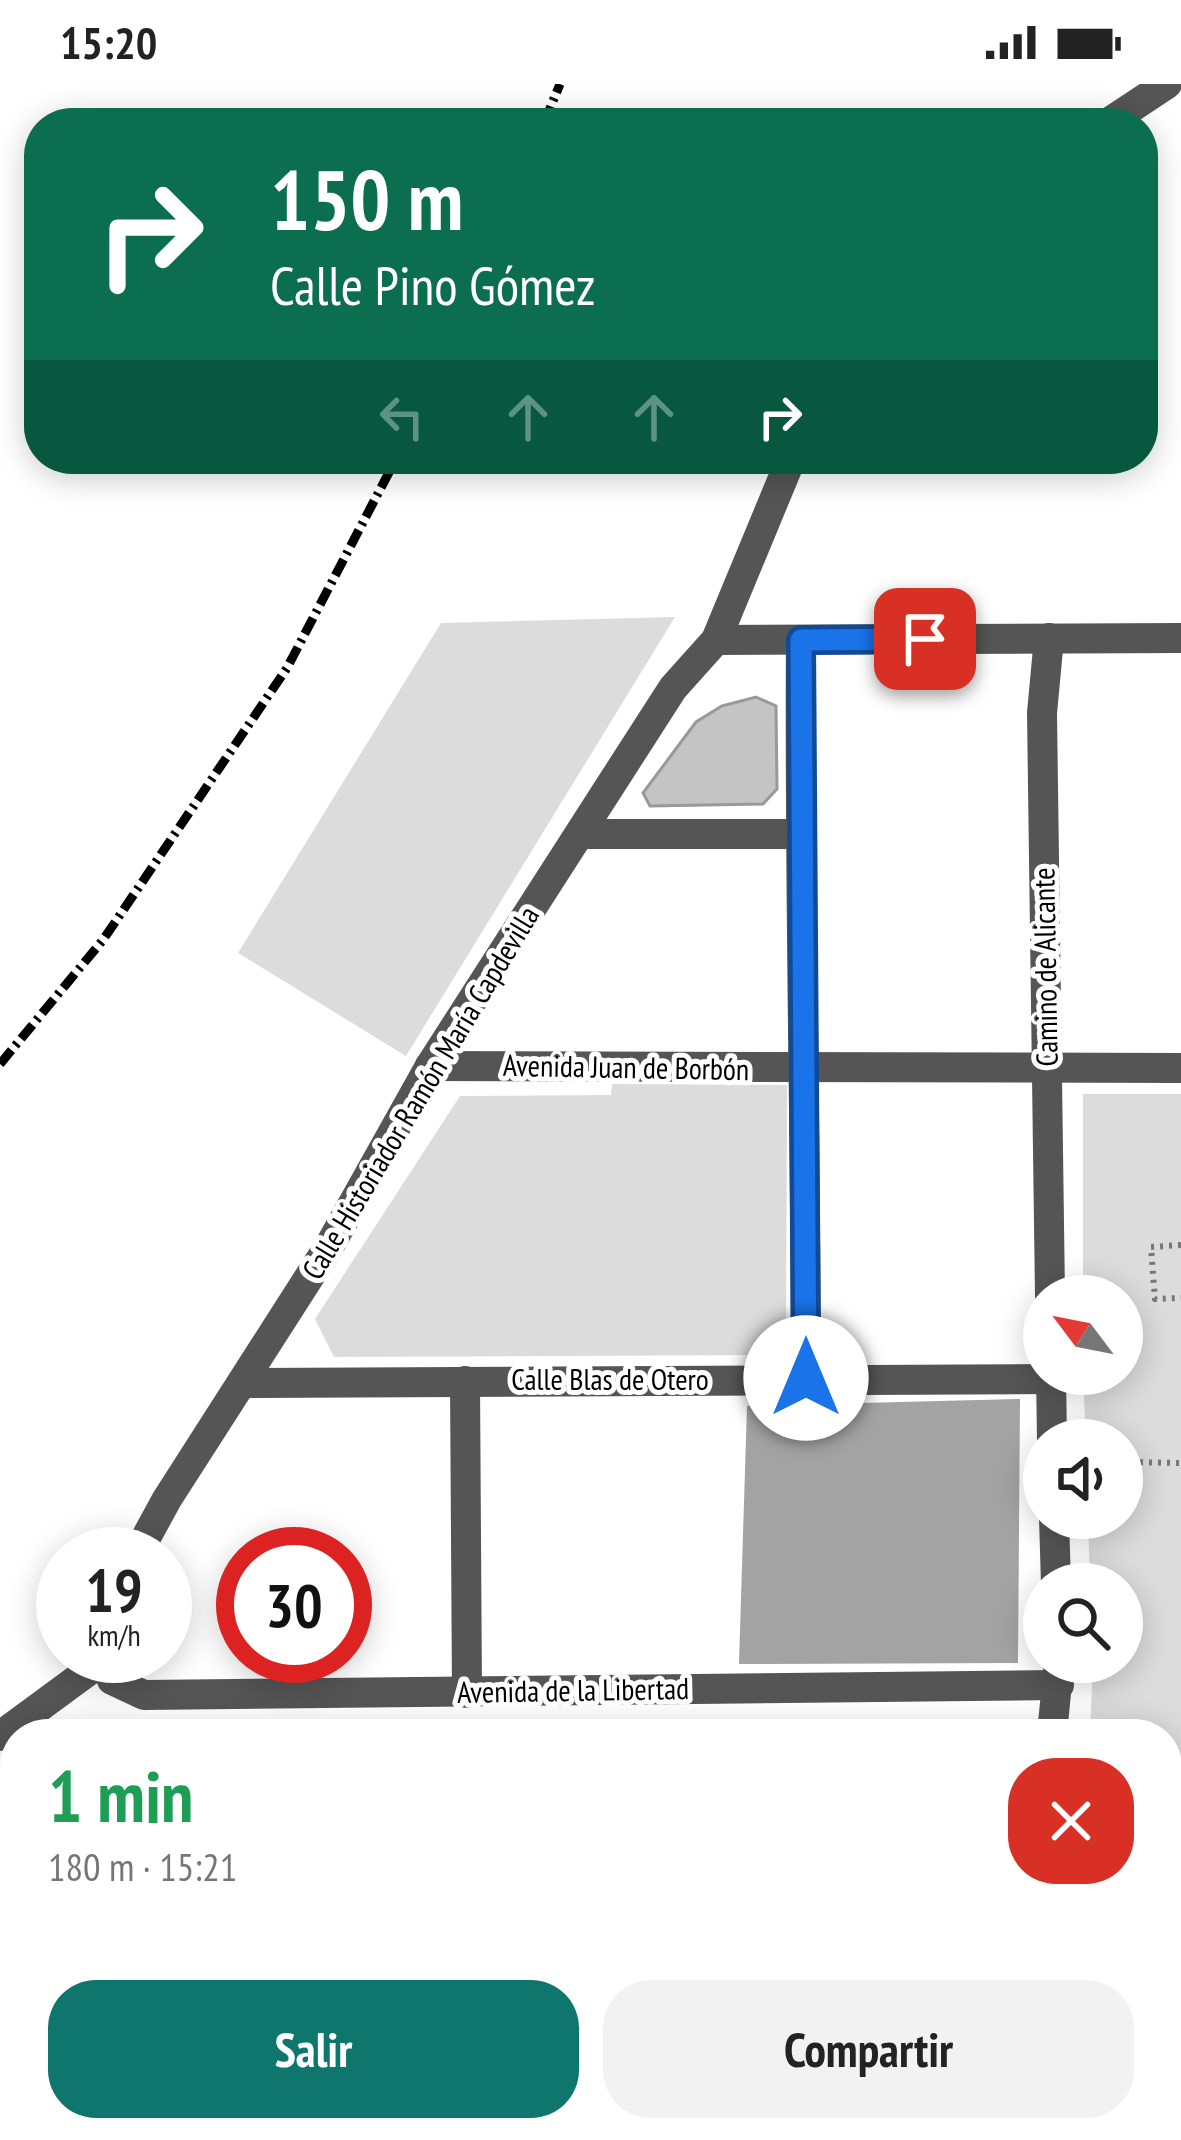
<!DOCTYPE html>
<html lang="es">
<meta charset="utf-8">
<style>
body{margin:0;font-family:"PT Sans Narrow",sans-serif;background:#f2f2f2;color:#222;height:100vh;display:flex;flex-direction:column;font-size:45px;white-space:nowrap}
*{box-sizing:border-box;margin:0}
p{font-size:39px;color:#767676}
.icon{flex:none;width:66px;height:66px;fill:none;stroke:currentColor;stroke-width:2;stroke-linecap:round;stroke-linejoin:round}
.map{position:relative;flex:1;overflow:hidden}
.panel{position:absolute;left:0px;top:1635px;width:1182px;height:423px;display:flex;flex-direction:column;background:#fff;border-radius:48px 48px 0 0;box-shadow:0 6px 30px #0003}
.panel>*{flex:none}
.top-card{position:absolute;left:24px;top:24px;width:1134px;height:366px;border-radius:48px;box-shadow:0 6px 30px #0003;background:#0b6e4f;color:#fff;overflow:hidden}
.needle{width:78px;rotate:302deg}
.buttons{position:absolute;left:1023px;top:1191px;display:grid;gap:24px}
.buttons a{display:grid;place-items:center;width:120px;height:120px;border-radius:50%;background:#fff;box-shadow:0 6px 30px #0003;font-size:60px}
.speed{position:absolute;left:36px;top:1443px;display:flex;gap:24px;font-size:60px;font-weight:700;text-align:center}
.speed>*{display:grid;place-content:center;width:156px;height:156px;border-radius:50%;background:#fff;box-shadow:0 6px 30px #0003;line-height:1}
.speed small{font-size:30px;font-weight:400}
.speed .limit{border:18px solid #d22;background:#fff;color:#111}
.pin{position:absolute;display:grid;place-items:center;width:102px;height:102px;color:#fff;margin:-51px;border-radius:24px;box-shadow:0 6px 18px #0006}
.me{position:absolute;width:132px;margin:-66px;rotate:0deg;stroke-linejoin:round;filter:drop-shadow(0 0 9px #0008)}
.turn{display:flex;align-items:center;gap:42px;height:252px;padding:0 48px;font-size:54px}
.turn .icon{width:156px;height:156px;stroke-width:2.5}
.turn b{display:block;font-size:84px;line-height:102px}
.lanes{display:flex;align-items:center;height:114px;padding:0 48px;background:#0003;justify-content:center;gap:60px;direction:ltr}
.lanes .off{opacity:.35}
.round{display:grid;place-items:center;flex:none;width:126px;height:126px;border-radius:48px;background:#f2f2f2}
.summary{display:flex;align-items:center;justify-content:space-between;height:204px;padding:0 48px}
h1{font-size:72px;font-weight:600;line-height:90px;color:#1e9e55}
.button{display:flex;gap:24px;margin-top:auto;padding:24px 48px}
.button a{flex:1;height:138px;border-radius:48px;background:#0f766e;color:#fff;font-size:48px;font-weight:600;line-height:138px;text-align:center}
.button a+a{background:#f2f2f2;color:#222}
.status{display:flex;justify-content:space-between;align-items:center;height:84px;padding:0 60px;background:#fff;direction:ltr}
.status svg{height:33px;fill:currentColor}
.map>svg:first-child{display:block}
.green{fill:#dcdcdc}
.water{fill:#a3a3a3}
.building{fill:#c4c4c4;stroke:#999;stroke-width:3}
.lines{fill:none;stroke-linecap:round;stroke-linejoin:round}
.path{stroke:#777;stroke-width:6;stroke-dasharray:3 6;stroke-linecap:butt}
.minor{stroke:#555;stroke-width:30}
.rail{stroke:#000;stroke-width:9;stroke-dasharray:18 6 3 6;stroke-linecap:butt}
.route-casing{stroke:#114b97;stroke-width:30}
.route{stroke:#1a73e8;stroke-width:21}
.labels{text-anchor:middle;stroke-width:10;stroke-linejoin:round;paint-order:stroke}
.street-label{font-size:30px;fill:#000;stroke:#fff}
</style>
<div class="status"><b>15:20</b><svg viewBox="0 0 49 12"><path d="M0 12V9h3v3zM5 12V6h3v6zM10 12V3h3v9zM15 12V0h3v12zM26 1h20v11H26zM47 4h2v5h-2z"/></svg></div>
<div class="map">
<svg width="1181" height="2056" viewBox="0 0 1181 2056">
<rect width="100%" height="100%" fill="#fff"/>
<!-- green -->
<g class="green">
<path d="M675,533l-269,439 -168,-103 203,-330z"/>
<path d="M612,1000l175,1 -1,270 -452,2 -19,-38 145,-223 151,-1z"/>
<path d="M1083,1010h98v675h-14v-35h-77l3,-72h29v-78h-32l-2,-66h34v-78h-36l-3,-66h39v-78h-39z"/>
</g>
<!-- water -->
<path class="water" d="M1020,1315l-2,264 -279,1 8,-258z"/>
<!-- building -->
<path class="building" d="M756,613l20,9 1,83 -14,15 -113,2 -7,-13 53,-71 26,-16z"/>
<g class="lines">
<!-- path -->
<g class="path">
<path d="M1181,1161l-30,2 4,52 26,-1"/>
<path d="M1122,1378l59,1"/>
</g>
<!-- minor -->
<g class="minor">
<path d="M1108,39l59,-39"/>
<path d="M1049,554l-7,75 8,583"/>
<path d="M716,556l465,-2"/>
<path d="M801,556c-2,246 5,492 5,738"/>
<path d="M582,750h217"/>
<path d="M430,982l751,2"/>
<path d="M1051,1290l1,66"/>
<path d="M465,1297l2,312"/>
<path d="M242,1299l809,-4"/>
<path d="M1054,1434l2,66"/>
<path d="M137,1470l30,-55 164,-256 99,-177 243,-378 43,-48 75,-181"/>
<path d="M103,1572l9,24 32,15 915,-10"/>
<path d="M1052,1650l7,-72"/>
<path d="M0,1652l102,-75"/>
<path d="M0,1708l15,19"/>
<path d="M254,2043l10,13"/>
<path d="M862,2056l6,-13"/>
</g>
<!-- rail -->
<g class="rail">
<path d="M544,39l16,-39"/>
<path d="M0,980l103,-124 184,-272 109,-209"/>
</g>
</g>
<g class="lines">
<defs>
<path id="route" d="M806,1294l-5,-738 124,-1"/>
</defs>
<!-- route casing -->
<use href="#route" class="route-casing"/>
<!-- route -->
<use href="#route" class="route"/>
</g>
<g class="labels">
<!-- street labels -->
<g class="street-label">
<text transform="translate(1046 883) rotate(-91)" y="10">Camino de Alicante</text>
<text transform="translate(626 984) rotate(1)" y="10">Avenida Juan de Borbón</text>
<text transform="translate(421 1009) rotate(-59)" y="10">Calle Historiador Ramón María Capdevilla</text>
<text x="610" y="1306">Calle Blas de Otero</text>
<text transform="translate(573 1607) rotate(-1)" y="10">Avenida de la Libertad</text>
</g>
</g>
</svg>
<div class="buttons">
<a><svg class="needle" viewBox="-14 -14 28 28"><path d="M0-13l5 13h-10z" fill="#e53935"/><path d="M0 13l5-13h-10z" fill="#767676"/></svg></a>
<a><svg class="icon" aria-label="sound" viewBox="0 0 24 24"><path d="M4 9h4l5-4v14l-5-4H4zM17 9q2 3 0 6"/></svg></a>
<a><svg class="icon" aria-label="search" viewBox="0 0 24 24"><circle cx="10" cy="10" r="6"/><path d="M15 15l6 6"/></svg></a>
</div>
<div class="speed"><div>19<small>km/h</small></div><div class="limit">30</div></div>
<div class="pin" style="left:925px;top:555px;background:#d93025"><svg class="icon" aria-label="arrive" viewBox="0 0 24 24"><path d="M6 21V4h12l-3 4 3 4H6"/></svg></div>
<svg class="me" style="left:806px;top:1294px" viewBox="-20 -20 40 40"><circle r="19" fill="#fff"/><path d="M0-13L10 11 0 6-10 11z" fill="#1a73e8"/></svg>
<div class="top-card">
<div class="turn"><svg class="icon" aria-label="right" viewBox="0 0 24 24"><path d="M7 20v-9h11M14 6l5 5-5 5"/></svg><div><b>150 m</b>Calle Pino Gómez</div></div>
<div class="lanes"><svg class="icon off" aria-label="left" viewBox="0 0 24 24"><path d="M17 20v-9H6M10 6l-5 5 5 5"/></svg><svg class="icon off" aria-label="ahead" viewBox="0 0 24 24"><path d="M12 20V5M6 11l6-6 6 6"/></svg><svg class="icon off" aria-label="ahead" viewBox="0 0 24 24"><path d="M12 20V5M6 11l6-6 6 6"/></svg><svg class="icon" aria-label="right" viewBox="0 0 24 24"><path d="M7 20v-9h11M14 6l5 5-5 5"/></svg></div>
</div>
<section class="panel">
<div class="summary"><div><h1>1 min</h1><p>180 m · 15:21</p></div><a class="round" style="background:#d93025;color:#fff"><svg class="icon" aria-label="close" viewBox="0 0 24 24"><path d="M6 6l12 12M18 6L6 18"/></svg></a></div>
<div class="button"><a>Salir</a><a>Compartir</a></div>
</section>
</div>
